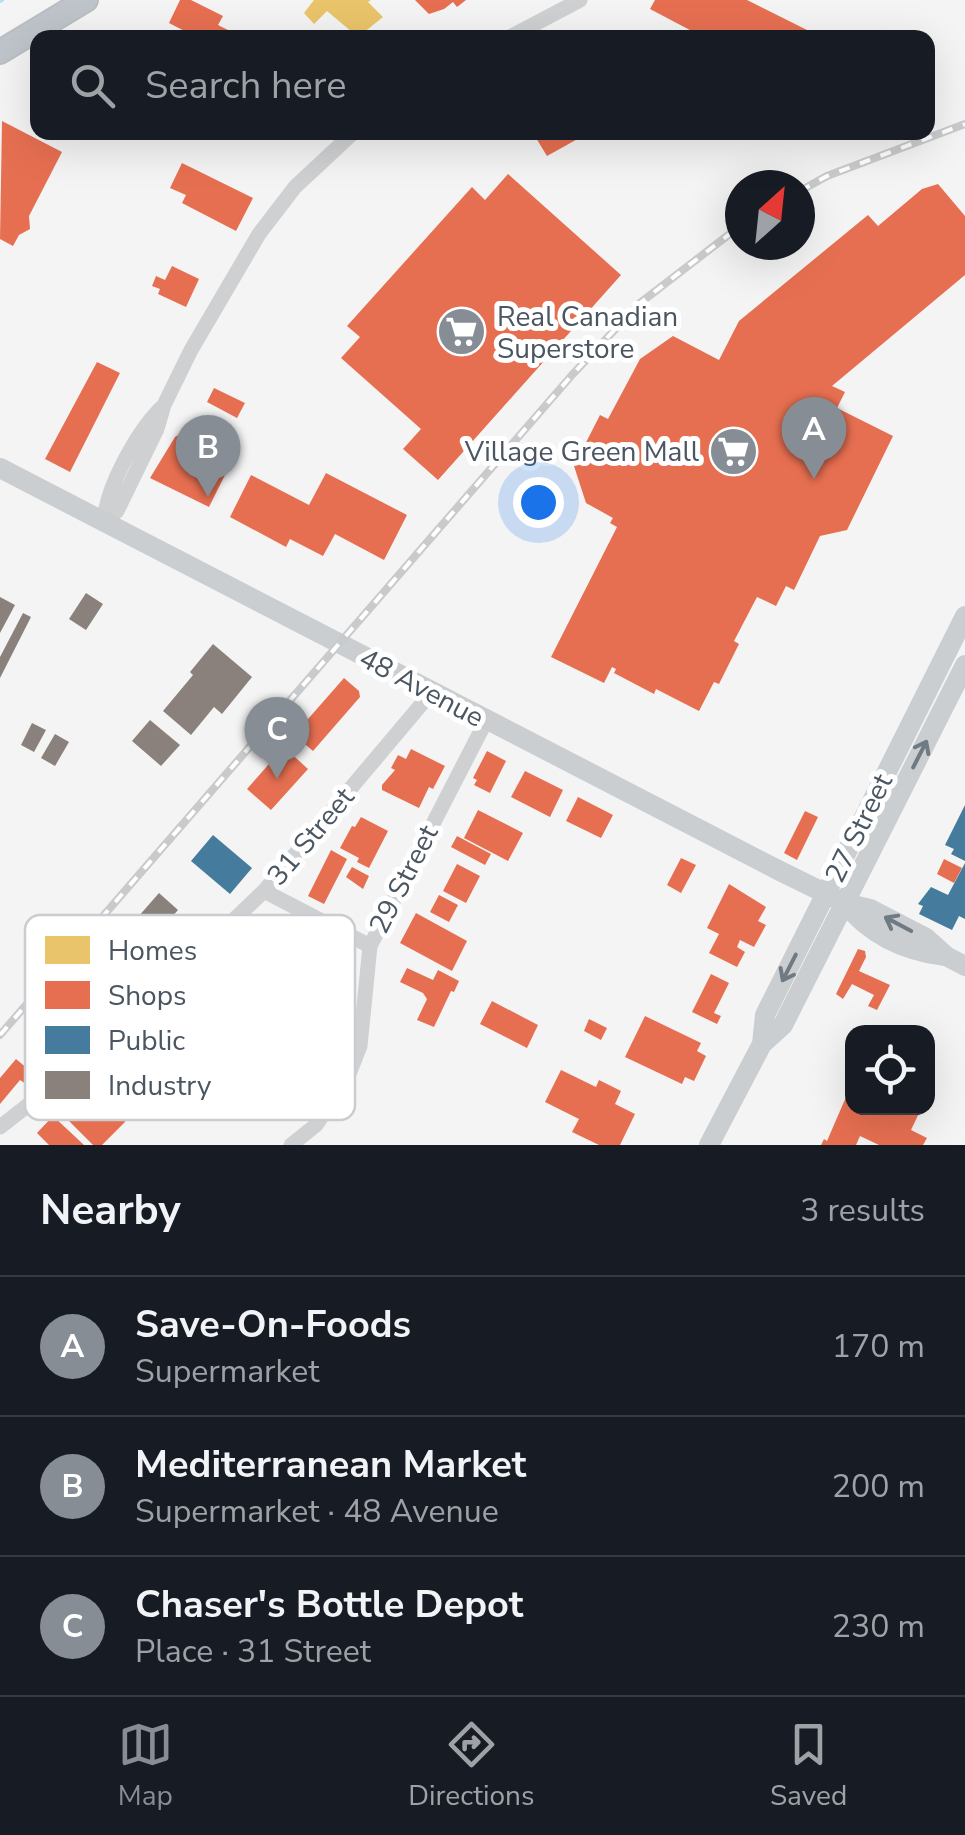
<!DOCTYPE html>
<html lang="en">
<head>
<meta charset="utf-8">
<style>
	body { margin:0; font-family:"Nunito Sans",sans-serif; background:#20242c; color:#f1f3f6 }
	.controls { position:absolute; right:30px; bottom:30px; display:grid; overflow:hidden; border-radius:20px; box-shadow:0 10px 40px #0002 }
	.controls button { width:90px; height:90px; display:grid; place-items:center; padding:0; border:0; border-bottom:2px solid #363941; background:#171b24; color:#f1f3f6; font:50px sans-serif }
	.compass { position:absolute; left:725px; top:170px; width:90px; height:90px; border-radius:50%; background:#171b24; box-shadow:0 10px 40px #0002; rotate:27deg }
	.you { position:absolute; left:538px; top:502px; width:35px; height:35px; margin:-25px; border:8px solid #fff; border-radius:50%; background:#1a73e8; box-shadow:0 0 0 15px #1a73e833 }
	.badge { display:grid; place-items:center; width:65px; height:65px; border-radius:50%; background:#868d94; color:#fff; font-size:32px; font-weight:700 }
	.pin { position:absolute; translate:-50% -82px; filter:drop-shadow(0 2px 5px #0008) }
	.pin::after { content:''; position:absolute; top:52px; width:35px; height:30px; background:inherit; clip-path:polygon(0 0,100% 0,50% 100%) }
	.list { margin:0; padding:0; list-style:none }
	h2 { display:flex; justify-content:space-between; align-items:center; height:130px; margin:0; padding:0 40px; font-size:42px }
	h2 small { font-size:32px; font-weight:400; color:#9ea1a6 }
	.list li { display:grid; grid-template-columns:65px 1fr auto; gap:30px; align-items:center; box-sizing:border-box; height:140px; padding:0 40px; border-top:2px solid #363941 }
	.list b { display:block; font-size:38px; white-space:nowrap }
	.list p { margin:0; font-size:32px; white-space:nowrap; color:#9ea1a6 }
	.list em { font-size:32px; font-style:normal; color:#9ea1a6 }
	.icon { flex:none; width:55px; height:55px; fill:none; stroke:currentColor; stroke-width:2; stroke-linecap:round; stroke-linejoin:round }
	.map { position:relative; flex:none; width:965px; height:1145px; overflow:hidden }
	.search { position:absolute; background:#171b24; box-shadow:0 10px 40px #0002; left:30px; right:30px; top:30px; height:110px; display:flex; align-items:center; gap:25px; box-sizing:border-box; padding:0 35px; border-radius:20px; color:#9ea1a6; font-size:38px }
	.sheet { height:550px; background:#171b24 }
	nav { display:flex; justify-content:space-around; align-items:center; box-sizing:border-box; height:140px; border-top:2px solid #363941; background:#171b24; font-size:28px; color:#9ea1a6 }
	nav a { display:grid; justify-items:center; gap:5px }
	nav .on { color:#868d94 }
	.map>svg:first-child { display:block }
</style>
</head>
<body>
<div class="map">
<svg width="965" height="1145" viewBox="0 0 965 1145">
	<rect width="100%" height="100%" fill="#f4f4f4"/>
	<!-- homes -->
	<path fill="#e9c46a" d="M314 0H371L368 2 383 17 358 37 327 11 314 24 304 13Z"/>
	<!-- shops -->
	<path fill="#e76f51" d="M180 0H191L223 16 218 25 228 30 225 38H198L169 23Z
		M415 0H466L457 7 453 2 444 9 429 14Z
		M655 0H747L807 30 803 38H705L650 9Z
		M2 121 62 152 29 216 30 229 19 235 13 246 0 239Z
		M542 132H581L583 136 547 156 536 138Z
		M182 163 253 198 236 231 182 203 186 195 170 188Z
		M508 174 621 275 438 480 403 449 421 429 341 358 360 337 347 326 472 187 485 200Z
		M938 184 965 216V275L832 386 845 392 837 408 893 436 847 530 820 536 794 590 786 586 776 606 757 597 734 641 739 644 719 684 714 682 699 711 656 689 654 694 614 673 616 669 612 667 604 683 551 657 617 527 610 523 613 518 586 503 574 466 600 415 608 419 640 359 673 336 719 360 739 321 868 215 878 226 922 189Z
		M172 266 199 279 186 307 158 294 160 289 152 286 156 276 165 280Z
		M97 362 120 373 70 472 45 459Z
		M214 388 245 403 237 418 207 402Z
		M191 427 203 433 197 445 231 463 209 507 150 478 175 437Z
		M326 473 407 515 384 560 335 534 323 556 290 539 286 547 230 517 251 475 309 505Z
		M344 678 359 691 360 697 313 751 294 735Z
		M284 747 308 769 271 810 247 789Z
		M411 749 445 766 433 789 429 787 419 808 382 790V785L395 770 391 768 398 755 406 759Z
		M487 751 506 761 490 793 474 785 477 780 473 778Z
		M525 771 563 790 550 817 511 797Z
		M578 797 613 815 601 838 566 821Z
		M478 810 523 833 508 861 464 838Z
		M805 811 818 817 797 860 784 853Z
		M361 817 388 831 369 868 357 862 359 858 340 848 352 826 355 827Z
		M457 836 491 854 485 865 451 847Z
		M331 850 347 859 324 904 308 896Z
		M681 858 696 865 681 893 667 885Z
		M944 859 962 868 954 883 937 874Z
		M457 864 480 876 466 903 443 891Z
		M352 867 369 876 363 889 346 877Z
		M729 884 766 907 758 921 766 925 754 947 740 940 737 947 745 952 737 967 709 953 719 934 707 928Z
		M439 895 458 905 449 922 430 912Z
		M416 913 467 941 452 971 400 943Z
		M858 949 865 951 866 957 859 971 890 985 877 1010 868 1006 874 995 852 984 843 999 836 994Z
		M407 968 433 980 438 970 459 981 454 992 451 991 434 1027 417 1020 427 999 423 993 400 982Z
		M711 974 729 983 714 1013 721 1016 717 1024 692 1012Z
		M492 1001 538 1025 527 1048 480 1024Z
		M645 1016 701 1043 697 1051 706 1056 694 1081 685 1077 682 1084 625 1057Z
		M589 1019 607 1028 601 1040 584 1031Z
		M16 1059 34 1074 26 1084 20 1080 0 1104V1078Z
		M561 1070 596 1087 599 1080 621 1091 615 1104 635 1114 620 1145H599L572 1132 579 1119 545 1102Z
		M111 1073 119 1079 124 1074 132 1082 124 1091 130 1098 125 1122 102 1145H93L60 1112 71 1103 80 1111 106 1084 103 1081Z
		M846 1097 852 1100V1108L921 1109 911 1130 927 1138 923 1145H879L860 1136 856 1145H821L824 1139 827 1141Z
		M53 1116 84 1145H49L37 1133Z"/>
	<!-- public -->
	<path fill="#457b9d" d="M965 805V861L951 854 954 849 945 845Z
		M213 835 252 868 230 894 191 861Z
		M965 863V919L959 916 952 930 919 914 923 906 918 904 931 887 948 895Z"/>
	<!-- industry -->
	<path fill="#8a817c" d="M86 593 103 604 86 630 69 619Z
		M0 597 15 605 0 633Z
		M23 613 31 617 0 678V657Z
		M213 644 252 677 222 714 214 707 191 735 163 711 193 675 190 672Z
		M150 720 180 745 161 766 132 741Z
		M32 723 46 730 34 752 21 745Z
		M55 734 69 742 55 766 41 758Z
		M159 893 178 910 129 965 110 949Z"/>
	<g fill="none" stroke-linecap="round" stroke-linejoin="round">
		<!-- stream -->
		<path stroke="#aee2f0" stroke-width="4" d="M0 1 2 0"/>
		<defs>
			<path id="highway" d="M0 52 86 0"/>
		</defs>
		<!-- highway casing -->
		<use href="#highway" stroke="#b9bec3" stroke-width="26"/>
		<!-- minor -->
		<path stroke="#ced0d2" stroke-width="15" d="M508 38 580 0
			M104 523 117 511 157 429 164 405 191 350 259 234 295 187 354 132
			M104 523C105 489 137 432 161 408
			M264 891 370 946
			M0 1127 41 1095 148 980 218 935 264 891 431 693
			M291 1145 316 1125 347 1079 360 1046 370 946 486 721"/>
		<!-- major -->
		<path stroke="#caced1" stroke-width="20" d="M0 468 780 871 845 903 870 909 926 938 946 956 965 966
			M845 903C870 935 905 951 945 956
			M762 1044 783 1025 965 665
			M709 1145 762 1044 765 1015 965 616"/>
		<!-- highway -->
		<use href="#highway" stroke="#bec4c9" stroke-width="22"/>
		<defs>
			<path id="rail" d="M800 191 827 176 965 124
				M0 1035 572 375 640 303 740 226"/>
		</defs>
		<!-- rail casing -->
		<use href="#rail" stroke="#c9cacc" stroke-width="8"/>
		<!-- rail -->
		<use href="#rail" stroke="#fff" stroke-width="4" stroke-dasharray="11" stroke-linecap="butt"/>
	</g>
	<!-- one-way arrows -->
	<defs><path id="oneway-shaft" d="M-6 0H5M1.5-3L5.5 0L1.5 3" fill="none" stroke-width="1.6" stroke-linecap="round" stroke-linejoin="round" transform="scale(2.5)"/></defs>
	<g stroke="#707a83">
		<use href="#oneway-shaft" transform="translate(920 754) rotate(-63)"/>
		<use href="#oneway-shaft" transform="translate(898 924) rotate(-152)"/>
		<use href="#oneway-shaft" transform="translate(789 968) rotate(117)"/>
	</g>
	<!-- icons -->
	<defs>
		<symbol id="supermarket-disc" viewBox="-11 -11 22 22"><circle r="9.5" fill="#868d94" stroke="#fff"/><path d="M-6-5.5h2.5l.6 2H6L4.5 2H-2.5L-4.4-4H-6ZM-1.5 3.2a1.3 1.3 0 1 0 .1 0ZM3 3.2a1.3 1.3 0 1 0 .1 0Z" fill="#fff"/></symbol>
	</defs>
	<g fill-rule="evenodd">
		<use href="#supermarket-disc" x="434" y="304" width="55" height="55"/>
		<use href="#supermarket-disc" x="706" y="424" width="55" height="55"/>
	</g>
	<g text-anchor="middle" stroke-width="10" stroke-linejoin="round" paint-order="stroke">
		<!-- poi labels -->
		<g font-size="28" fill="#4a5661" stroke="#fff" text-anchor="start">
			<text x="497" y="326">Real Canadian<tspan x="497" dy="32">Superstore</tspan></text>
			<text x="699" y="461" text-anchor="end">Village Green Mall</text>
		</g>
		<!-- street labels -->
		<g font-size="28" fill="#4a5661" stroke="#fff">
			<text transform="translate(422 687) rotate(28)" y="10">48 Avenue</text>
			<text transform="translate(858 828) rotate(-64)" y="10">27 Street</text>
			<text transform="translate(310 836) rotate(-50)" y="10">31 Street</text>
			<text transform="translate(403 879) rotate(-63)" y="10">29 Street</text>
		</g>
	</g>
	<!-- legend -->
	<rect x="25" y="915" width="330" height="205" rx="15" fill="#fff" stroke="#c9ccd0" stroke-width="2.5"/>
	<rect x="45" y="936" width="45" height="28" fill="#e9c46a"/>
	<rect x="45" y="981" width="45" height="28" fill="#e76f51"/>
	<rect x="45" y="1026" width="45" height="28" fill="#457b9d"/>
	<rect x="45" y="1071" width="45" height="28" fill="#8a817c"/>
	<g font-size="28" fill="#4a5661">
		<text x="108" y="960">Homes</text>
		<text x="108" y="1005">Shops</text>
		<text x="108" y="1050">Public</text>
		<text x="108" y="1095">Industry</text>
	</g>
</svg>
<div class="controls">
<button><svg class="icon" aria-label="locate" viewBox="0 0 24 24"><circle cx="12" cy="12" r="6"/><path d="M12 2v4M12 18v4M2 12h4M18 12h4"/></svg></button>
</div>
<svg class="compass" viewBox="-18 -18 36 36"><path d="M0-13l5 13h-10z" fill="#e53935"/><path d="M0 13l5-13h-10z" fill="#9ea1a6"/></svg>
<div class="you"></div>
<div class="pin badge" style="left:814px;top:479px">A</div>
<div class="pin badge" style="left:208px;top:497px">B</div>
<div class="pin badge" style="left:277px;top:779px">C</div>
<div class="search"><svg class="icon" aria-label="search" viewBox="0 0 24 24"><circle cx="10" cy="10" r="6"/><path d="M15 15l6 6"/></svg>Search here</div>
</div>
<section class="sheet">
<h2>Nearby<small>3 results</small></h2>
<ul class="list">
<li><span class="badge">A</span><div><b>Save-On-Foods</b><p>Supermarket</p></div><em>170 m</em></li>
<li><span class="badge">B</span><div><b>Mediterranean Market</b><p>Supermarket · 48 Avenue</p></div><em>200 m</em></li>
<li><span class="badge">C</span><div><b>Chaser's Bottle Depot</b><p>Place · 31 Street</p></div><em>230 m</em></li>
</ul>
</section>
<nav>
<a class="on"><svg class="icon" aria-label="map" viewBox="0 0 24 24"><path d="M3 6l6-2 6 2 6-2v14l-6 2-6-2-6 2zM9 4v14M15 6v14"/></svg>Map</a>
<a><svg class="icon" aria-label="directions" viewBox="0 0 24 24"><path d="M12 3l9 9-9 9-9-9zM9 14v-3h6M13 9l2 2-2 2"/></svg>Directions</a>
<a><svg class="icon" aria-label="saved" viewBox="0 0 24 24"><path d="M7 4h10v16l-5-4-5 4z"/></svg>Saved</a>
</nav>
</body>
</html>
